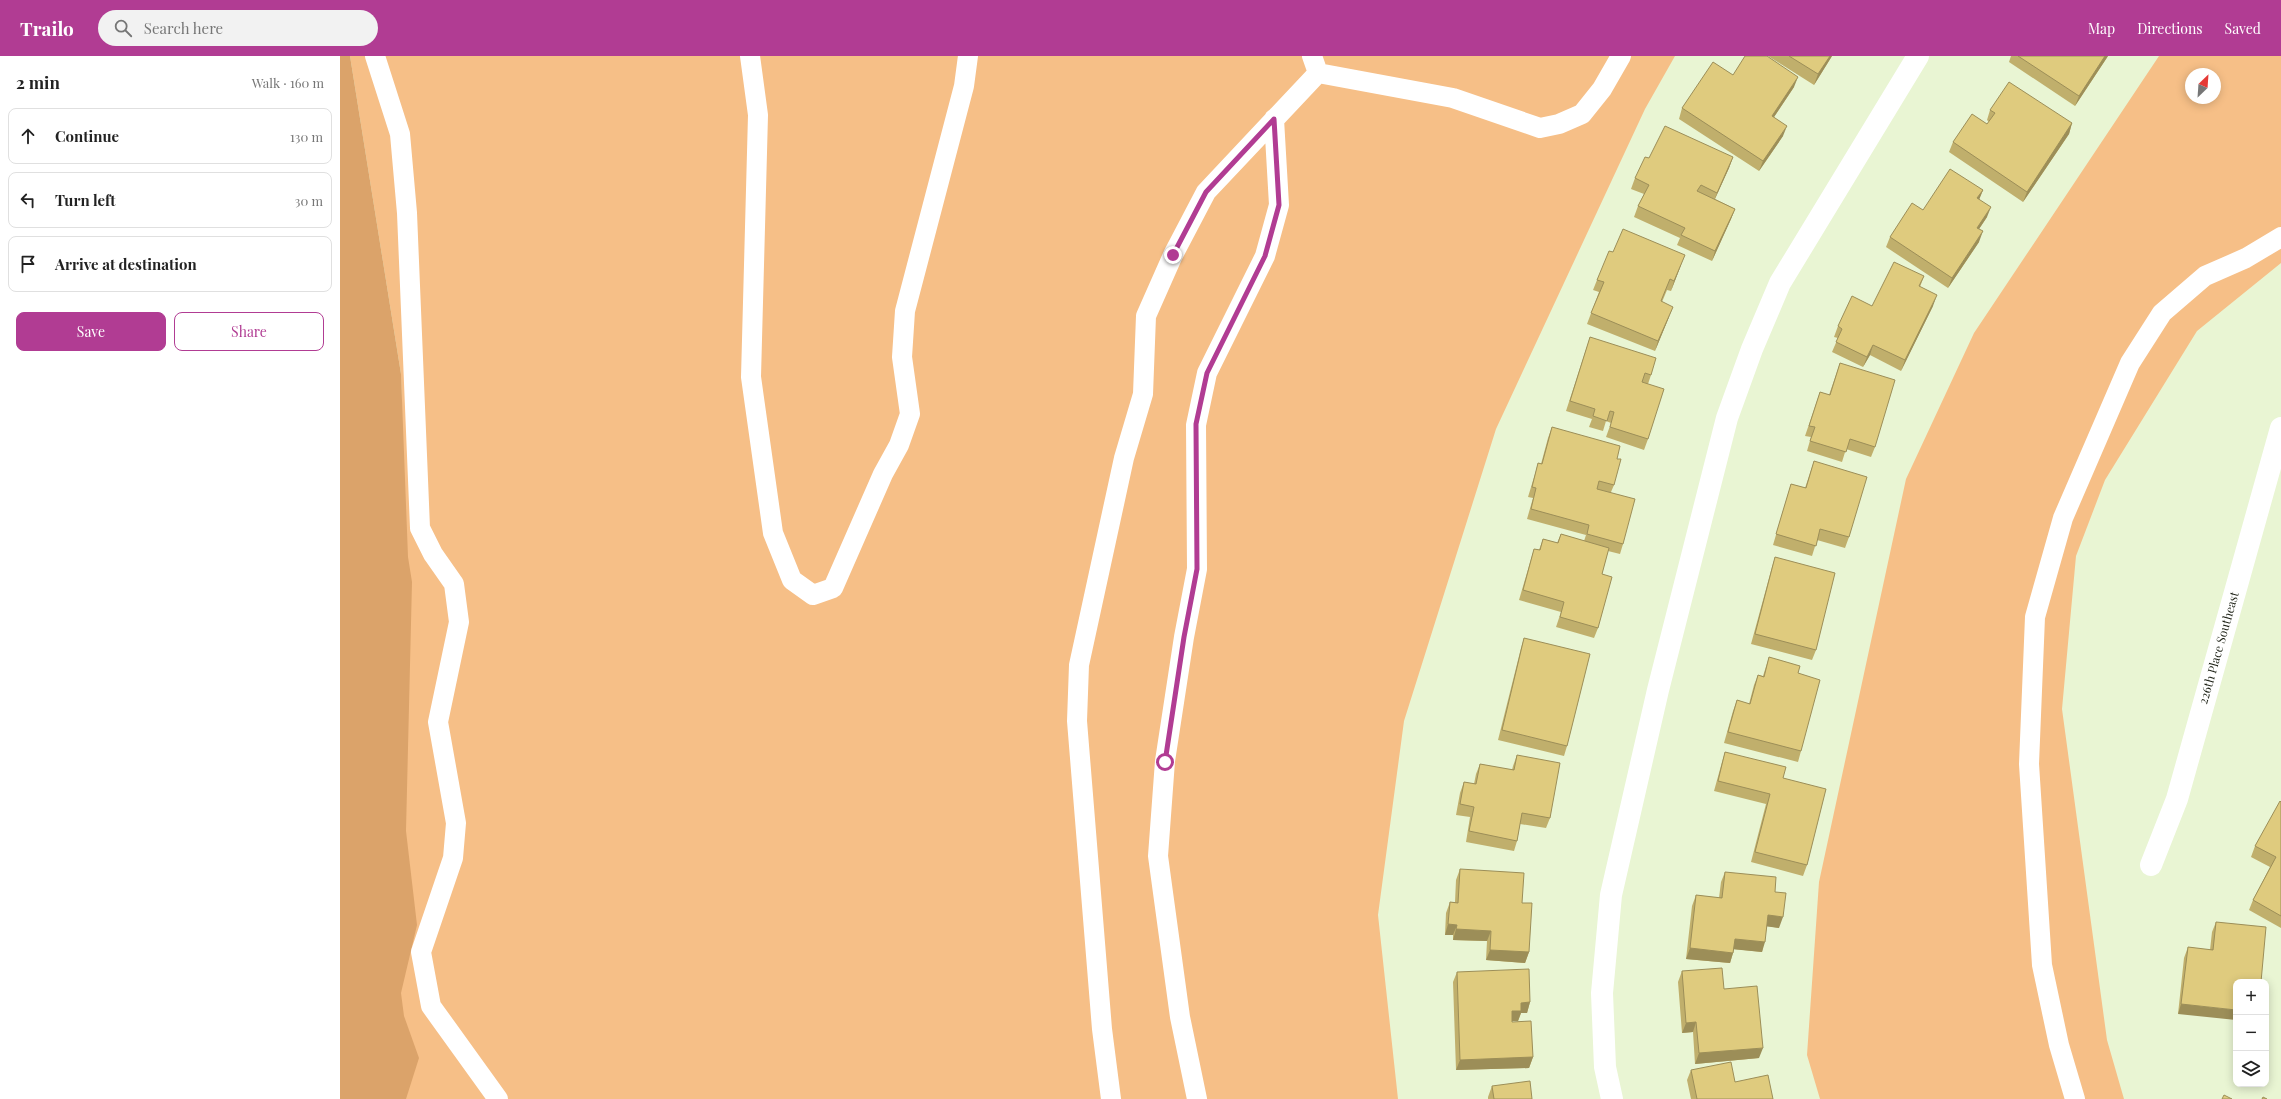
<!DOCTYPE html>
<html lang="en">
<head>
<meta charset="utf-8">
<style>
	body { margin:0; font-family:"Playfair Display",serif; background:#f2f2f2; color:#222 }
	.controls { position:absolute; right:12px; bottom:12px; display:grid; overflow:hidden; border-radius:8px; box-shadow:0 2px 10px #0003 }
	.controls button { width:36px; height:36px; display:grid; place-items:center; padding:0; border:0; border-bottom:1px solid #e0e0e0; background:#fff; color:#222; font:20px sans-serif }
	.compass { position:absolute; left:1845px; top:12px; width:36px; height:36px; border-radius:50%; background:#fff; box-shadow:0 2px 10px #0003; rotate:25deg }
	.stop { position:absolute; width:12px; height:12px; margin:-9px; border:3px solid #b13c93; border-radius:50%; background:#fff }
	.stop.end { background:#b13c93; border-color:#fff; box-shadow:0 1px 4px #0008 }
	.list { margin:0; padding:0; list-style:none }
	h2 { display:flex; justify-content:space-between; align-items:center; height:52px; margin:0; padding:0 16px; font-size:17px }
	h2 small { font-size:13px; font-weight:400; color:#767676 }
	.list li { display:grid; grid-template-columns:26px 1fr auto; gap:12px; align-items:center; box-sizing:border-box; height:56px; margin:0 8px 8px; padding:0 8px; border:1px solid #e0e0e0; border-radius:8px }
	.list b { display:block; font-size:15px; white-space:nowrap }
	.list em { font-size:13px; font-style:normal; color:#767676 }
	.actions { display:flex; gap:8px; padding:12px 16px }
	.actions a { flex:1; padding:9px 0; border:1px solid #b13c93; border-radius:8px; text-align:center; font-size:14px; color:#b13c93 }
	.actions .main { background:#b13c93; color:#fff }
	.icon { flex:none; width:22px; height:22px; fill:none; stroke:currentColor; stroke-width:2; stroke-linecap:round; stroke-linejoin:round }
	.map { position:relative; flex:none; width:1941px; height:1043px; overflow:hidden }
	header { display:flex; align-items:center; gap:24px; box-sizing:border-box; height:56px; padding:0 20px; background:#b13c93; color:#fff }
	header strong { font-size:19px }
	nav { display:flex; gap:22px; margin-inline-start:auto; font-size:14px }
	.search { width:280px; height:36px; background:#f2f2f2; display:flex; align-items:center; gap:10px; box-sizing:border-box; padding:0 14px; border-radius:22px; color:#767676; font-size:15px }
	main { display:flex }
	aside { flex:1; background:#fff }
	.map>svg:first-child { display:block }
</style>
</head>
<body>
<header>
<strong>Trailo</strong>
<div class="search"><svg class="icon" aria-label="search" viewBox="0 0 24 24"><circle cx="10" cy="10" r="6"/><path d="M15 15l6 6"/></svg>Search here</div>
<nav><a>Map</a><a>Directions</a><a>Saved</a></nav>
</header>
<main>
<aside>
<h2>2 min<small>Walk · 160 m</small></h2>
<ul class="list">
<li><svg class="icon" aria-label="ahead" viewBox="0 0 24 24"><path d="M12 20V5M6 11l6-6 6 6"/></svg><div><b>Continue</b></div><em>130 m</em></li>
<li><svg class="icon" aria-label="left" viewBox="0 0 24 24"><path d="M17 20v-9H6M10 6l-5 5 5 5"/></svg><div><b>Turn left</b></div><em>30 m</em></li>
<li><svg class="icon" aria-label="arrive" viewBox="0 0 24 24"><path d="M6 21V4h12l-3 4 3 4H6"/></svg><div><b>Arrive at destination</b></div></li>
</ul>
<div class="actions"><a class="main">Save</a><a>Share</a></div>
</aside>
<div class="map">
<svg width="1941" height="1043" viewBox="0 0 1941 1043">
	<rect width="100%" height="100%" fill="#e9f5d3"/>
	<!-- green -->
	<path fill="#f6bf87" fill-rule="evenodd" d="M10 0H1335L1305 53 1156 373 1064 665 1038 859 1058 1043H9L66 602 61 318Z
		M1819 0H1941V207L1857 275 1765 424 1736 500 1722 653 1767 984 1784 1043H1480L1467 999 1479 826 1566 423 1634 277ZM1851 18H1875V42H1851Z"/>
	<!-- forest -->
	<path fill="#dba36a" d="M0 0H10L61 318 68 501 72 526 66 775 77 869 61 937 64 960 79 1002 66 1043H0Z"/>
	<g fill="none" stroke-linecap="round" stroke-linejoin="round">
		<!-- lane -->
		<path stroke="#fff" stroke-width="20" d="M35 0 60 78 67 157 80 472 93 498 114 528 119 566 98 666 116 767 113 802 81 896 91 950 158 1043
			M410 0 418 59 411 321 433 477 452 524 473 539 493 532 543 418 559 389 570 358 562 301 565 255 624 30 628 0
			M972 0 978 17
			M771 1043 762 973 737 665 739 609 784 402 803 338 806 260 833 199 866 136 978 17 1113 42 1200 72 1219 68 1242 58 1262 33 1281 0
			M857 1043 840 961 818 800 825 705 844 581 857 513 856 369 867 317 925 200 939 149 934 63
			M1735 1043 1719 989 1702 909 1689 708 1695 561 1723 462 1790 307 1822 257 1865 220 1906 202 1941 181"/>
		<!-- street -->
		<path stroke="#fff" stroke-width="22" d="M1811 809 1837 743 1941 372
			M1272 1043 1265 1011 1262 937 1271 839 1318 634 1387 362 1412 293 1440 227 1578 0"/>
	</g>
	<!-- wall -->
	<path fill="#c0af6c" d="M1428 0H1492L1474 29Z
		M1671 0H1768L1735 50 1669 6Z
		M1393 19 1454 31 1434 61 1443 80 1419 115 1339 63 1342 52Z
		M1650 54 1732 67 1729 78 1683 146 1609 96 1613 86 1647 68 1649 66 1647 64Z
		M1393 101 1389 112 1375 143 1395 153 1391 163 1372 205 1337 189 1340 182 1294 161 1298 150 1304 138 1291 133 1295 122Z
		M1643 134 1639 143 1647 161 1639 173V186L1608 232 1546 191 1550 181 1583 154Z
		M1273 196 1341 209 1331 235 1327 234 1322 246 1329 261 1315 295 1247 268 1259 236 1253 234 1257 224Z
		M1584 220 1580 231 1593 250 1561 315 1530 299 1523 311 1492 296 1498 282 1494 281 1498 270Z
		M1250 281 1311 319 1308 328V383L1304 394 1266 381 1271 367 1266 365 1263 375 1249 371 1252 363 1226 355Z
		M1500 307 1535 391 1531 401 1506 393 1502 406 1467 395 1471 381 1465 380 1480 336 1489 339Z
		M1212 371 1277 403 1274 429 1271 436 1283 488 1280 498 1268 495 1262 518 1258 572 1254 582 1216 571 1221 556 1179 544 1191 503 1194 493 1199 494 1203 483 1217 487 1221 478 1244 485 1246 479 1187 463 1193 442 1188 441 1195 418 1198 407 1201 408 1208 382Z
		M1474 405 1509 481 1505 492 1477 484 1472 500 1433 489 1448 438 1451 428 1465 432Z
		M1435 501 1476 594 1472 604 1411 588 1432 511Z
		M1184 582 1227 690 1224 700 1158 684 1181 592Z
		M1429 601 1458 617 1461 695 1458 706 1384 687 1393 655 1397 644 1409 648 1414 629 1418 619 1423 620Z
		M1385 696 1443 722 1467 809 1463 820 1411 806 1426 748 1374 735 1382 706Z
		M1177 699 1210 762 1206 772 1180 768 1177 785 1174 795 1126 786 1130 761 1116 759 1120 737 1124 726 1134 728 1136 718 1140 708 1172 714 1173 710Z
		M1941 746V872L1909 854 1913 844 1930 811 1911 801 1915 790Z
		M1120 813 1182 847 1189 896 1185 907 1146 904 1147 885 1113 884V879H1105L1106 857 1110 846H1115L1116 824Z
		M1385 816 1435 836 1439 872 1427 870 1422 896 1394 893 1393 897 1390 907 1346 903 1352 850 1356 839 1379 842 1381 826Z
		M1876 866 1921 926 1838 958 1844 902 1848 891 1870 894 1872 876Z
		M1342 915 1384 933 1419 1002 1355 1008 1353 976 1342 977 1338 926Z
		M1117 916 1190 946 1187 957H1181L1178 965H1172L1193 1001 1189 1012 1116 1014 1113 926Z
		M1351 1014 1395 1026 1433 1043H1351L1347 1024Z
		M1152 1030 1192 1043H1148V1041Z"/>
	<!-- shaded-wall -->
	<path fill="#9c8e58" d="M1490 0H1492L1474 29 1478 18Z
		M1765 0H1768L1735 50 1739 40Z
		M1458 21 1454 31 1428 70 1432 60Z
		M1732 67 1729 78 1683 146 1687 136Z
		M1447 70 1443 80 1419 115 1423 105Z
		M1393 101 1389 112 1373 147 1377 137Z
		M1643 134 1639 144 1637 142Z
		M1651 151 1647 161 1633 182 1637 172Z
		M1395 153 1391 163 1372 205 1375 195Z
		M1643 175 1639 186 1608 232 1612 222Z
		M1345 199 1341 209 1331 235 1334 225Z
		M1597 239 1593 250 1561 315 1565 304Z
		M1333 251 1329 261 1315 295 1318 285Z
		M1533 289 1530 299 1523 311 1527 301Z
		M1428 859 1443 861 1439 872 1424 870Z
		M1108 868 1117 869 1113 879H1105Z
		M1116 873 1151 875 1147 885 1113 884Z
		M1395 883 1425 886 1422 896 1391 893Z
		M1350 892 1393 897 1390 907 1346 903Z
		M1150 894 1189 896 1185 907 1146 904Z
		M1190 946 1187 957H1181L1178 965H1169L1172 955 1181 947Z
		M1841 948 1896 954V964L1838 958Z
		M1356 966 1353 976 1342 977 1346 967Z
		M1423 992 1419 1002 1355 1008 1359 997Z
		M1193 1001 1189 1012 1116 1014 1120 1004Z"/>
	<!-- building -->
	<path fill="#dfcb7e" stroke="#9c8e58" d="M1405 0H1427L1458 21 1432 60 1447 70 1423 105 1342 52 1373 6 1393 19Z
		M1449 0H1490L1478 18Z
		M1678 0H1765L1739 40Z
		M1669 26 1732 67 1687 136 1613 86 1632 58 1647 68 1655 57 1650 54Z
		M1325 70 1393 101 1377 137 1361 129 1357 135 1395 153 1375 195 1341 179 1345 172 1298 150 1309 129 1295 122 1305 101 1309 102Z
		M1610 113 1643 134 1637 142 1651 151 1637 172 1643 175 1612 222 1550 181 1572 147 1583 154Z
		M1283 173 1345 199 1334 225 1330 223 1321 245 1333 251 1318 285 1251 257 1264 226 1257 224 1269 195 1273 196Z
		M1554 206 1584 220 1579 230 1597 239 1565 304 1533 289 1527 301 1496 286 1502 273 1498 270 1512 240 1532 250Z
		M1250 281 1316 302 1311 319 1305 317 1302 326 1324 333 1308 383 1270 371 1274 356 1270 355 1267 365 1253 360 1255 353 1230 345Z
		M1500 307 1555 324 1535 391 1510 383 1506 396 1470 385 1475 371 1469 370 1480 336 1490 339Z
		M1212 371 1280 390 1277 403H1281L1274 429 1259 425 1257 433 1295 443 1283 488 1247 478 1249 469 1191 453 1196 432 1192 431 1198 407 1202 408Z
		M1474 405 1527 421 1509 481 1480 473 1476 490 1436 478 1451 428 1466 432Z
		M1221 478 1269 492 1262 518 1272 521 1258 572 1220 561 1224 546 1183 534 1194 493 1200 494 1203 483 1218 487Z
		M1435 501 1495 517 1476 594 1415 578Z
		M1184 582 1250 598 1227 690 1162 674Z
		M1429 601 1460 610 1458 617 1480 624 1461 695 1388 676 1397 644 1410 648 1418 619 1424 621Z
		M1385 696 1446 711 1443 722 1486 733 1467 809 1415 796 1430 738 1378 725Z
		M1177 699 1220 707 1210 762 1182 757 1177 785 1129 775 1134 751 1120 748 1124 726 1136 728 1140 708 1174 714Z
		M1940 745 1941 746V860L1913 844 1936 801 1915 790Z
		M1120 813 1184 817 1182 847H1192L1189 896 1150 894 1151 875 1116 873 1117 869 1108 868 1110 846 1118 847Z
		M1385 816 1436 821 1435 836 1446 837 1443 861 1428 859 1425 886 1395 883 1393 897 1350 892 1356 839 1382 842Z
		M1876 866 1926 871 1921 926H1896V954L1841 948 1848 891 1873 894Z
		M1382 912 1384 933 1417 930 1423 992 1359 997 1356 966 1346 967 1342 915Z
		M1189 913 1190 946 1181 947V955H1172V966L1191 965 1193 1001 1120 1004 1117 916Z
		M1391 1006 1395 1026 1428 1019 1433 1043H1357L1351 1014Z
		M1190 1025 1192 1043H1154L1152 1030Z
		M1884 1039 1892 1043H1882Z
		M1923 1041 1927 1043H1922Z"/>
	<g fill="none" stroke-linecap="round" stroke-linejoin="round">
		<!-- route -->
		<path stroke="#b13c93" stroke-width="5" d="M825 706 844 581 857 513 856 368 867 317 925 200 939 149 934 63 866 136 833 199"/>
	</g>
	<g text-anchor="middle" stroke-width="3" stroke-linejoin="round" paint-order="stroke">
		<!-- street labels -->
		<g font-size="12" fill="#1b1f13" stroke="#fff">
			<text transform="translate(1879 592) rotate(-74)" y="4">226th Place Southeast</text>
		</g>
	</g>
</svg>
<div class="controls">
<button>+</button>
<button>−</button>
<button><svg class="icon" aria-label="layers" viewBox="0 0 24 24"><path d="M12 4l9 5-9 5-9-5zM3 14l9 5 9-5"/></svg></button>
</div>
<svg class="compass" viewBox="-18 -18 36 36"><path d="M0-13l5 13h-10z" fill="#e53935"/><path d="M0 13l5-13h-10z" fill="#767676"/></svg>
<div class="stop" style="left:825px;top:706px"></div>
<div class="stop end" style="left:833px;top:199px"></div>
</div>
</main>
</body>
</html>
